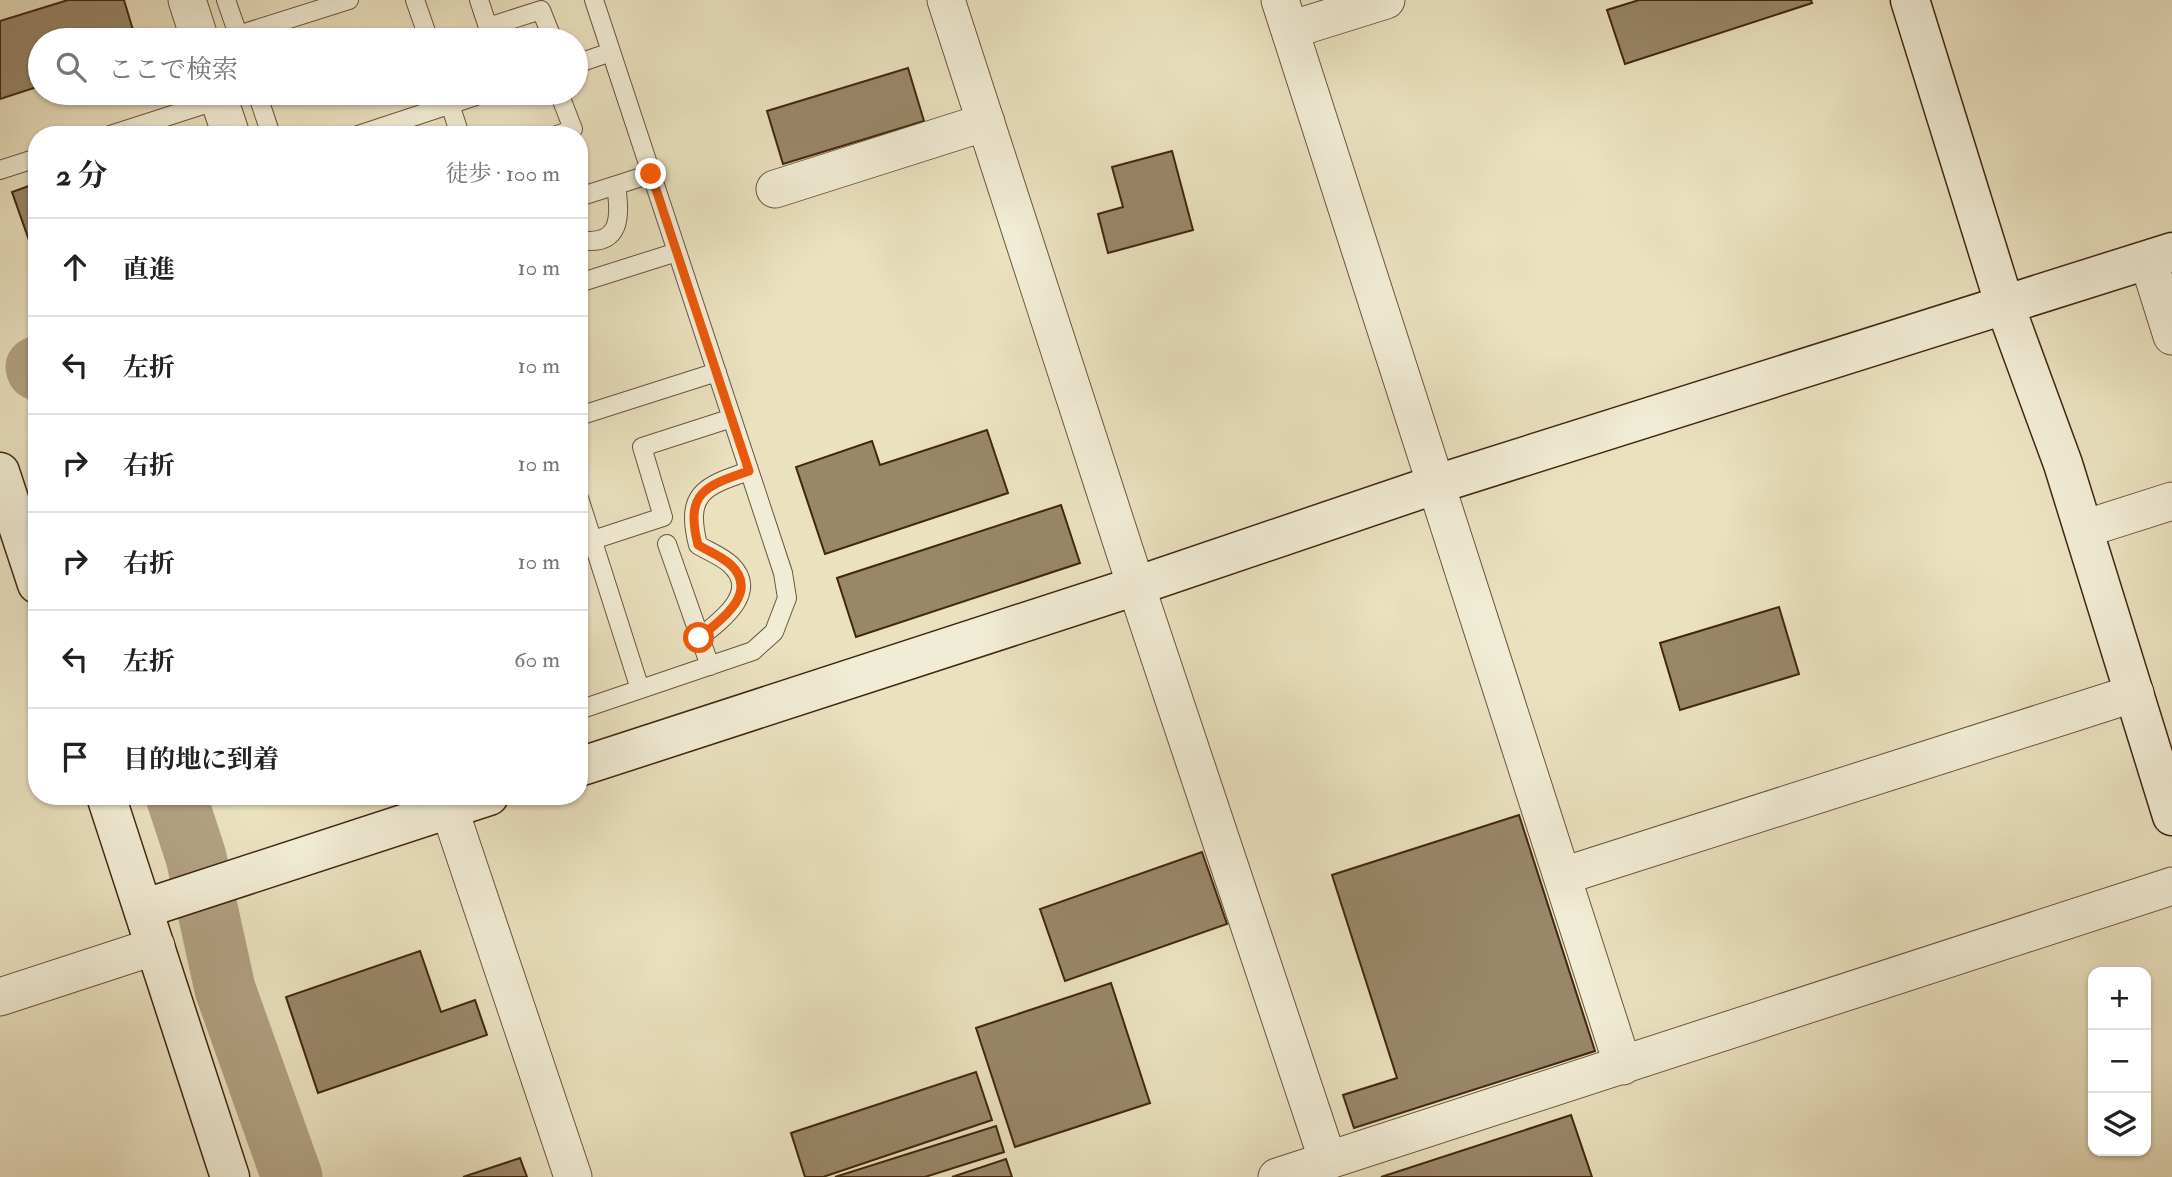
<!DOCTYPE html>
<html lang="ja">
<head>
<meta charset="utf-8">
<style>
	body { margin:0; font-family:"IM FELL Double Pica","Noto Serif JP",serif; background:#f2f2f2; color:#222 }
	.controls { position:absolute; right:21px; bottom:21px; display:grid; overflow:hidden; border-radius:14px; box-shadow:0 2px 5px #0004 }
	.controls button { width:63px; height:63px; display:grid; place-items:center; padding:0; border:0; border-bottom:2px solid #e0e0e0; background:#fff; color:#222; font:35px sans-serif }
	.stop { position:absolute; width:21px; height:21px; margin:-16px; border:5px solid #ea580c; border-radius:50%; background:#fff }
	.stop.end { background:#ea580c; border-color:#fff; box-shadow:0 2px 7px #0008 }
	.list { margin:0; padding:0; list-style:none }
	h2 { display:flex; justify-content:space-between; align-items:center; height:91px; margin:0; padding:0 28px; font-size:30px }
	h2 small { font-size:23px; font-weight:400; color:#767676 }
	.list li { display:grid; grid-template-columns:46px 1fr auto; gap:21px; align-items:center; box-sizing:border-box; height:98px; padding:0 28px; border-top:2px solid #e0e0e0 }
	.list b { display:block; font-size:26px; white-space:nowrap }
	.list em { font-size:23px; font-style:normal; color:#767676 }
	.icon { flex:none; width:38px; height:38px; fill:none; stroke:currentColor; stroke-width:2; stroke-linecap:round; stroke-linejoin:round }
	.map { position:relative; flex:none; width:2172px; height:1177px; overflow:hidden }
	.search { position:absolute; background:#fff; box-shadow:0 2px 5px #0004; left:28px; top:28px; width:560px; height:77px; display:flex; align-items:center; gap:18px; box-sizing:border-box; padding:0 24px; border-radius:38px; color:#767676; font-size:26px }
	.panel { position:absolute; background:#fff; box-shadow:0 2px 5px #0004; left:28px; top:126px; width:560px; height:679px; border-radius:28px }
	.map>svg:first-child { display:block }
</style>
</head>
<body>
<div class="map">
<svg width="2172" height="1177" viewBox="0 0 2172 1177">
	<rect width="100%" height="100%" fill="#eae1bf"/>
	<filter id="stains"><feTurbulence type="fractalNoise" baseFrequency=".00286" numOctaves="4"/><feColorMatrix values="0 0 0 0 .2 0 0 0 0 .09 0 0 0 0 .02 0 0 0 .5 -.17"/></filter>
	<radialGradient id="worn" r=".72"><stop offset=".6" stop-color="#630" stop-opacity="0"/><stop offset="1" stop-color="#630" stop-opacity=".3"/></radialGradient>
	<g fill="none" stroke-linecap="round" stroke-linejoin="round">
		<!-- river -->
		<path stroke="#b1a183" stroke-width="61" d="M36 367 37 370
			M176 796 196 857 225 989 292 1177"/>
	</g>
	<!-- building -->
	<path fill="#99876a" stroke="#42260e" stroke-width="2" d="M68 0H124L136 40H40V86L0 99V21Z
		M1639 0H1811L1812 3 1625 64 1607 10Z
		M908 68 924 121 783 164 767 111Z
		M1172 151 1193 230 1108 253 1098 214 1123 207 1112 167Z
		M37 183V263L12 192Z
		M987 430 1008 493 825 554 796 467 872 441 880 465Z
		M1061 505 1080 563 856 637 837 578Z
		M1779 607 1799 674 1680 710 1660 643Z
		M1519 815 1595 1051 1354 1128 1343 1095 1397 1078 1332 875Z
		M1202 852 1227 924 1065 981 1040 909Z
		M420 951 441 1012 475 1000 487 1035 318 1093 286 997Z
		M1111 983 1150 1103 1015 1147 976 1028Z
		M976 1072 992 1120 823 1177H805L791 1133Z
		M1571 1115 1592 1177H1381Z
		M996 1126 1004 1152 925 1177H835Z
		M520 1158 527 1177H463Z
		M1006 1159 1012 1177H952Z"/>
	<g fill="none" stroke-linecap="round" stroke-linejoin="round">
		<defs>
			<path id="lane" d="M226 0 240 40
				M415 0 429 40
				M479 0 488 27 541 10 553 40
				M238 35 349 0
				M576 64 611 52
				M257 93 271 135
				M447 95 460 135
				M110 135 240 93
				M358 135 485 93
				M557 135 573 129 559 93
				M0 170 37 158
				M579 197 651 174
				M579 240C621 247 621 217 616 186
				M579 283 677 252
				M579 416 717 372
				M579 498 640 689
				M593 540 663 517 642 447 732 418
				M667 544 710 666
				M699 638C720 621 760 593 731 565 723 557 708 551 698 545 685 493 704 486 749 471
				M579 710 753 651 774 632 787 598 783 573 594 0"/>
			<path id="street" d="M187 0 200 40
				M946 0 1136 586 1328 1161
				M1280 0 1623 1066
				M1290 30 1386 0
				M217 93 231 135
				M775 189 986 122
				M2148 260 2172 336
				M2084 529 2172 501
				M445 796 573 1177
				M1563 876 2135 693
				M0 997 156 946
				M1277 1177 2172 886"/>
			<path id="secondary" d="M1910 0 2005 306 2063 464 2172 816
				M0 472 37 584
				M579 767 1136 586 1437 484 2172 252
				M106 796 230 1177
				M143 909 489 796"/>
		</defs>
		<!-- lane casing -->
		<use href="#lane" stroke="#6c553a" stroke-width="20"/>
		<!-- street casing -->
		<use href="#street" stroke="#6c553a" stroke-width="39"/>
		<!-- secondary casing -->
		<use href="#secondary" stroke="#42260e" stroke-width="41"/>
		<!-- lane -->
		<use href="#lane" stroke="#f1ecd5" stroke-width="18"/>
		<!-- street -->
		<use href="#street" stroke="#f1ecd5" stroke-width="37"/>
		<!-- secondary -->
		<use href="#secondary" stroke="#f1ecd5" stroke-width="38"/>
	</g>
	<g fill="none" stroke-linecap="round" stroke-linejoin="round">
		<!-- route -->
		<path stroke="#ea580c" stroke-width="9" d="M651 174 749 471C704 486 685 493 698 545 708 551 723 557 731 565 760 593 720 621 699 638"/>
	</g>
	<rect width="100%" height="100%" filter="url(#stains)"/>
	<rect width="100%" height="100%" fill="url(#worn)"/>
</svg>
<div class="controls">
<button>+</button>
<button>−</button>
<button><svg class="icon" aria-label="layers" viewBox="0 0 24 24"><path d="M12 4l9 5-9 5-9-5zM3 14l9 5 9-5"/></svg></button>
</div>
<div class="stop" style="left:699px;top:638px"></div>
<div class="stop end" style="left:651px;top:174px"></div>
<div class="search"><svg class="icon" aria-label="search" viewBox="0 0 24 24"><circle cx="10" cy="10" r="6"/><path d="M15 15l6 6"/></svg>ここで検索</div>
<section class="panel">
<h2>2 分<small>徒歩 · 100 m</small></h2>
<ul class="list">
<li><svg class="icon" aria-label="ahead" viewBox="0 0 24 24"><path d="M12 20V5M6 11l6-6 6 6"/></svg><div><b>直進</b></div><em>10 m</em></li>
<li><svg class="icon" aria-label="left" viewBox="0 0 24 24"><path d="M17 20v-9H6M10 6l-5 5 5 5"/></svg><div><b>左折</b></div><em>10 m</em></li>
<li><svg class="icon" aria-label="right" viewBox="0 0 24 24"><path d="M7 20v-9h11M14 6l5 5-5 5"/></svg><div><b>右折</b></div><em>10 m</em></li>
<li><svg class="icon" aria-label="right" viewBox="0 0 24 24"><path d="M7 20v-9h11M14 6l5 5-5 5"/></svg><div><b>右折</b></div><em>10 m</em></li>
<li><svg class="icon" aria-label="left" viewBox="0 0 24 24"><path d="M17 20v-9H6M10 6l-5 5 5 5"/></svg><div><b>左折</b></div><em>60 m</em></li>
<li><svg class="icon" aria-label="arrive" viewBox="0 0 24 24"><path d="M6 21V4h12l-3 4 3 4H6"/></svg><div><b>目的地に到着</b></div></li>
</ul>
</section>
</div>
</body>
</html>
